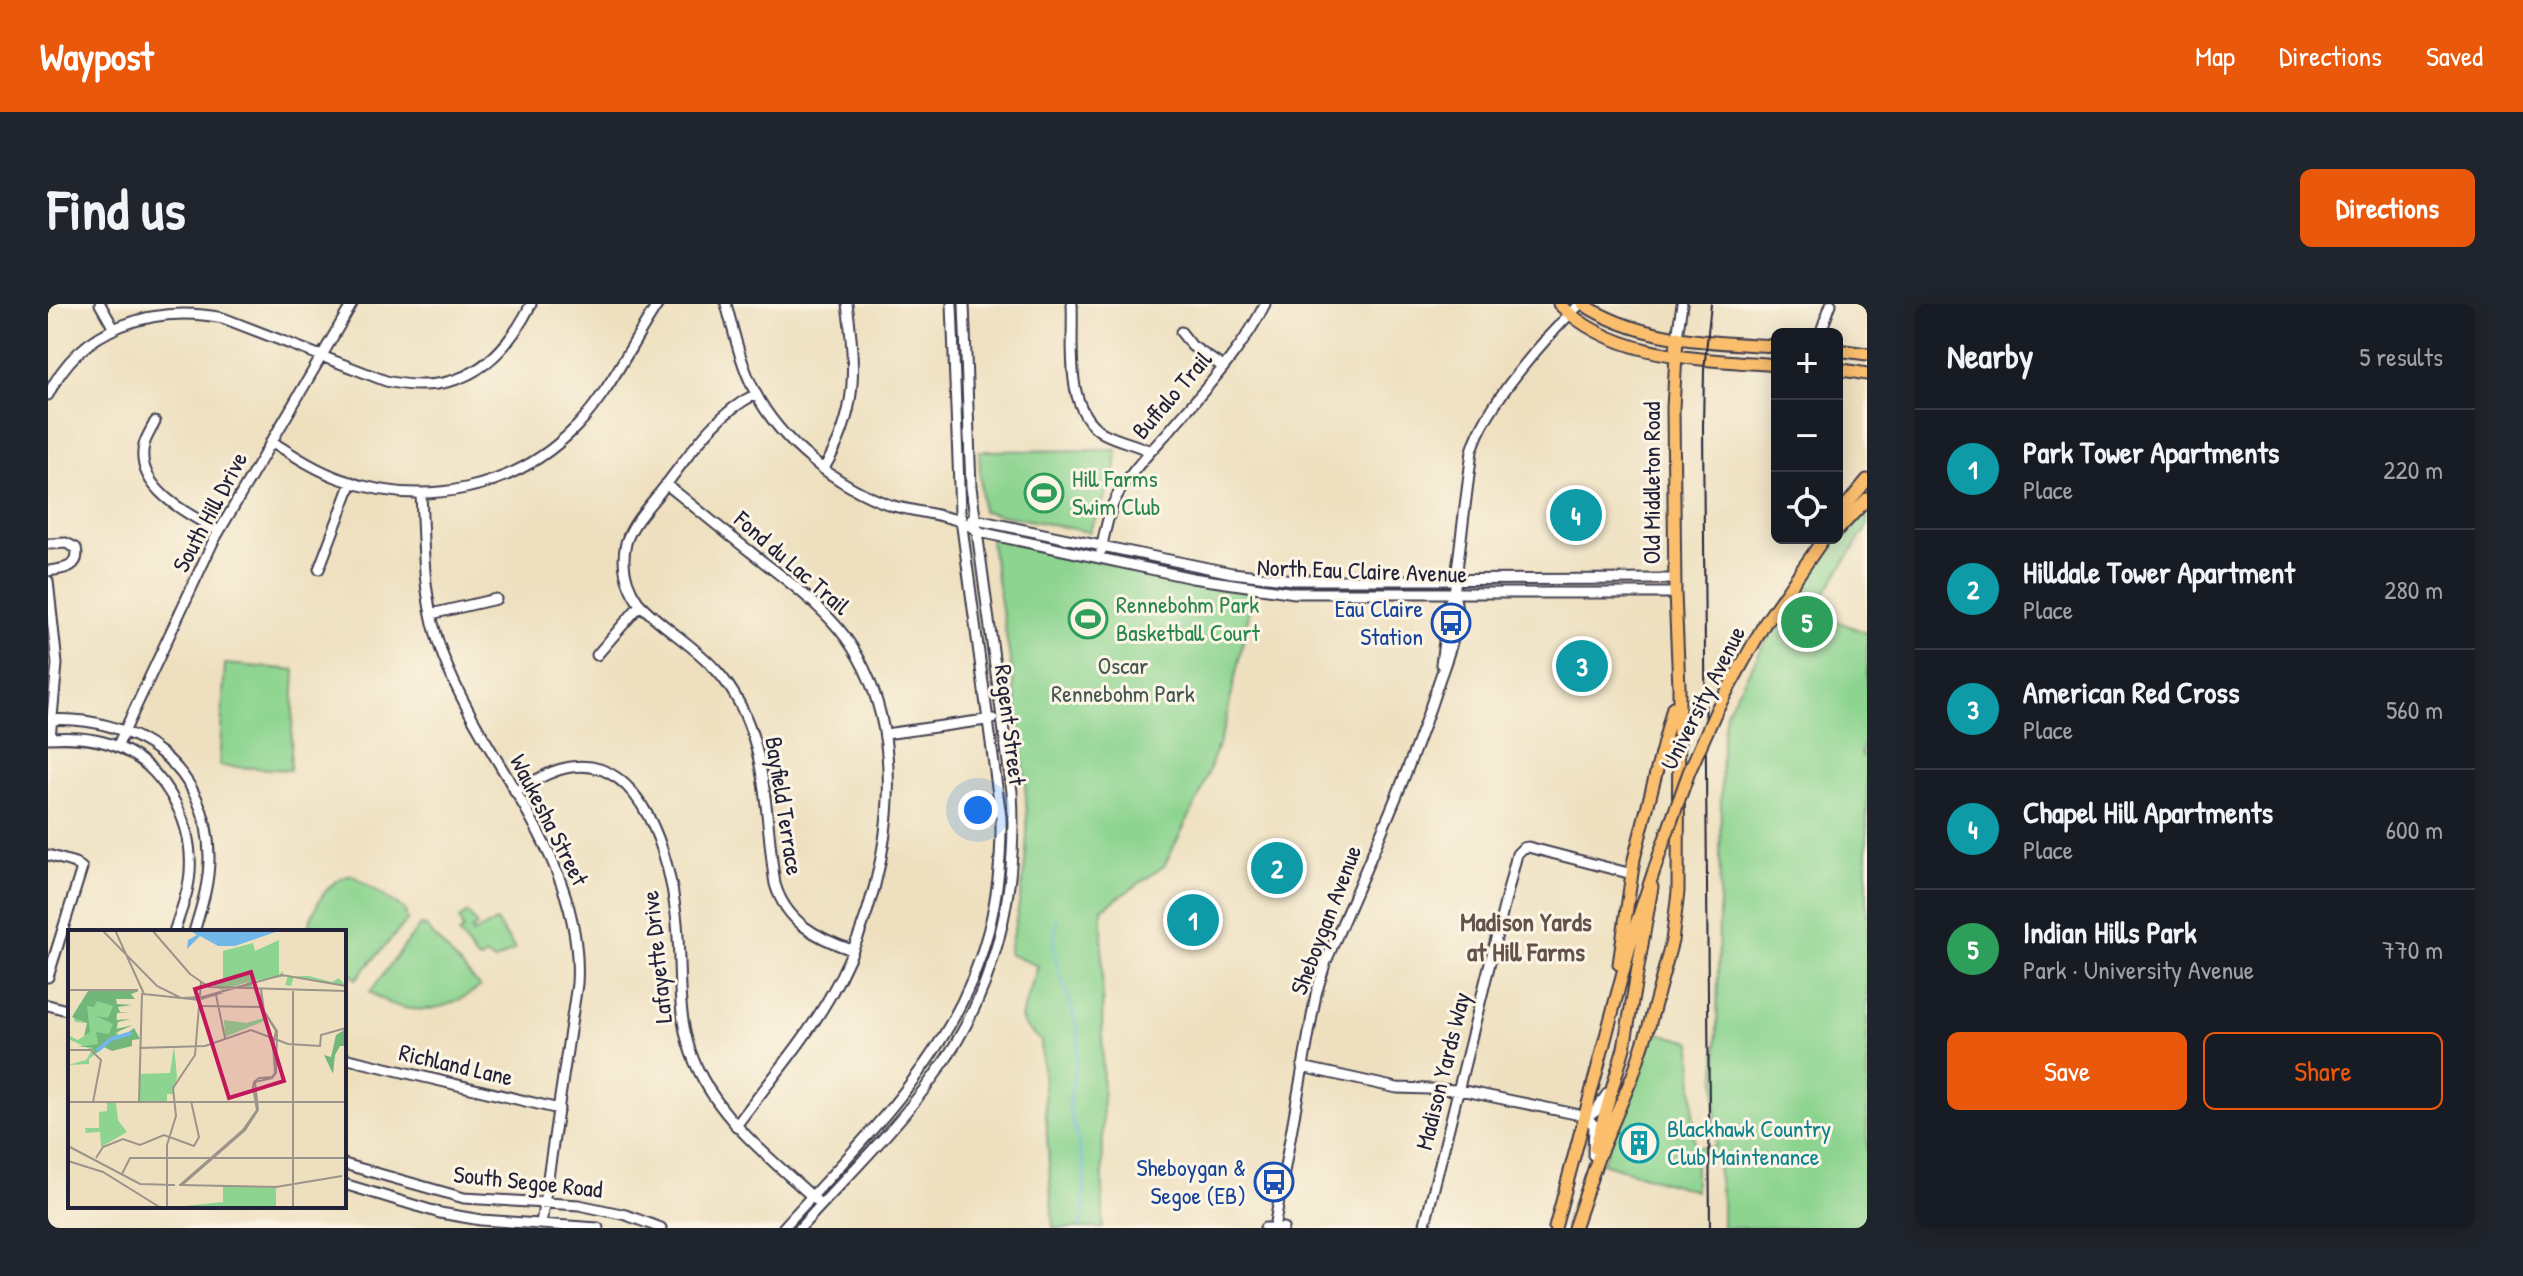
<!DOCTYPE html>
<html lang="en">
<head>
<meta charset="utf-8">
<style>
	body { margin:0; font-family:"Patrick Hand",sans-serif; background:#20242c; color:#f1f3f6 }
	.controls { position:absolute; right:24px; top:24px; display:grid; overflow:hidden; border-radius:12px; box-shadow:0 4px 20px #0003 }
	.controls button { width:72px; height:72px; display:grid; place-items:center; padding:0; border:0; border-bottom:2px solid #363941; background:#171b24; color:#f1f3f6; font:40px sans-serif }
	.you { position:absolute; left:930px; top:506px; width:28px; height:28px; margin:-20px; border:6px solid #fff; border-radius:50%; background:#1a73e8; box-shadow:0 0 0 12px #1a73e833 }
	.badge { display:grid; place-items:center; width:52px; height:52px; border-radius:50%; background:#ea580c; color:#fff; font-size:26px; font-weight:700 }
	.pin { position:absolute; translate:-50% -50%; border:4px solid #fff; box-shadow:0 2px 8px #0006 }
	.list { margin:0; padding:0; list-style:none }
	h2 { display:flex; justify-content:space-between; align-items:center; height:104px; margin:0; padding:0 32px; font-size:34px }
	h2 small { font-size:26px; font-weight:400; color:#9ea1a6 }
	.list li { display:grid; grid-template-columns:52px 1fr auto; gap:24px; align-items:center; box-sizing:border-box; height:120px; padding:0 32px; border-top:2px solid #363941 }
	.list b { display:block; font-size:30px; white-space:nowrap }
	.list p { margin:0; font-size:26px; white-space:nowrap; color:#9ea1a6 }
	.list em { font-size:26px; font-style:normal; color:#9ea1a6 }
	.actions { display:flex; gap:16px; padding:24px 32px }
	.actions a { flex:1; padding:18px 0; border:2px solid #ea580c; border-radius:12px; text-align:center; font-size:28px; color:#ea580c }
	.actions .main { background:#ea580c; color:#fff }
	.icon { flex:none; width:44px; height:44px; fill:none; stroke:currentColor; stroke-width:2; stroke-linecap:round; stroke-linejoin:round }
	.map { position:relative; flex:none; width:1819px; height:924px; overflow:hidden; border-radius:12px }
	header { display:flex; align-items:center; gap:48px; box-sizing:border-box; height:112px; padding:0 40px; background:#ea580c; color:#fff }
	header strong { font-size:38px }
	nav { display:flex; gap:44px; margin-inline-start:auto; font-size:28px }
	.intro { display:flex; align-items:center; justify-content:space-between; box-sizing:border-box; height:192px; padding:0 48px }
	h1 { margin:0; font-size:56px }
	.button { padding:20px 36px; border-radius:12px; background:#ea580c; color:#fff; font-size:28px; font-weight:700 }
	main { display:flex; gap:48px; padding:0 48px }
	aside { flex:1; background:#171b24; border-radius:12px; box-shadow:0 4px 20px #0003 }
	.map>svg:first-child { display:block }
</style>
</head>
<body>
<header>
<strong>Waypost</strong>
<nav><a>Map</a><a>Directions</a><a>Saved</a></nav>
</header>
<div class="intro"><h1>Find us</h1><a class="button">Directions</a></div>
<main>
<div class="map">
<svg width="1819" height="924" viewBox="0 0 1819 924">
	<rect width="100%" height="100%" fill="#fcf5e5"/>
	<filter id="ink" filterUnits="userSpaceOnUse"><feTurbulence type="fractalNoise" baseFrequency=".0125" numOctaves="2"/><feDisplacementMap in="SourceGraphic" scale="16" xChannelSelector="R" yChannelSelector="G"/><feConvolveMatrix kernelMatrix="1 2 1 2 8 2 1 2 1" color-interpolation-filters="sRGB"/></filter>
	<filter id="wash" filterUnits="userSpaceOnUse"><feTurbulence type="fractalNoise" baseFrequency=".006" numOctaves="4" result="noise"/><feDisplacementMap in="SourceGraphic" scale="32" xChannelSelector="R" yChannelSelector="G"/><feGaussianBlur stdDeviation="1.8" result="paint"/><feColorMatrix in="noise" values="0 0 0 0 0 0 0 0 0 0 0 0 0 0 0 0 0 1.4 0 .05"/><feComposite in="paint" operator="in"/></filter>
	<g filter="url(#wash)">
		<rect width="100%" height="100%" fill="#eee0bf"/>
		<!-- green -->
		<path fill="#8dd490" stroke="#587b66" stroke-width="2" d="M1069 146 1067 171 1041 228 934 207 931 147Z
			M1819 203V223L1765 308 1819 329V429L1813 451 1819 454V924H1674V896L1667 849H1647V887L1554 859 1595 763 1606 728 1644 738 1646 843H1667L1674 436 1678 408 1739 300 1784 240Z
			M942 234 1205 290 1177 421 1153 489 1116 562 1054 605 1055 924H1005L993 737 976 722 973 713 990 662 960 650C971 606 980 561 979 516 976 422 957 327 942 234Z
			M177 360 247 366 242 466 171 462Z
			M304 571 357 606 359 617 308 675 296 663V628H264L261 620C270 597 278 577 304 571Z
			M420 609 429 622 423 626 424 630 448 617 467 645 447 657 437 651 433 656 428 654 411 630 415 625 411 615Z
			M372 621 378 623 432 683C396 709 359 715 322 688Z"/>
		<g fill="none" stroke-linecap="round" stroke-linejoin="round">
			<!-- stream -->
			<path stroke="#71b7e8" stroke-width="2" d="M1009 614 1006 638 1008 656 1030 724 1031 737 1021 803 1036 863V903L1032 924"/>
		</g>
	</g>
	<g filter="url(#ink)">
		<g fill="none" stroke-linecap="round" stroke-linejoin="round">
			<defs>
				<path id="minor" d="M52 0 65 23
					M678 0C686 29 693 61 707 88 733 139 789 182 842 201 865 208 892 209 914 218 922 221 928 227 936 229L1144 274 1247 289H1627
					M1024 0C1026 40 1015 105 1055 129 1070 137 1087 140 1102 147
					M1133 28 1144 42 1175 63
					M1772 30 1783 0
					M1629 33 1634 0
					M708 90C667 110 644 147 617 182 604 199 584 218 578 239 573 260 578 281 590 298 613 323 645 340 668 366 721 423 716 509 727 580 738 618 769 634 804 646
					M0 91C32 23 105 0 175 14L338 77C409 93 453 61 483 0
					M107 118C103 126 98 133 96 141 86 184 141 211 171 227
					M223 137C245 151 268 166 293 175 375 205 468 186 529 122 562 87 583 40 610 0
					M776 164C810 110 808 61 799 0
					M618 180C647 203 675 227 704 249 734 273 766 295 791 325 873 425 841 591 781 694 755 739 719 780 688 822
					M373 190C376 247 374 296 395 352 437 462 537 555 529 680L493 920
					M924 215 1184 269 1246 276 1627 275
					M0 240 18 239 28 244C33 264 15 265 0 267
					M1053 247C1056 231 1059 215 1065 200 1078 172 1101 149 1121 127 1155 87 1194 47 1217 0
					M271 265 304 178
					M0 277 9 360 2 434
					M383 310 448 295
					M549 351 592 301
					M1393 360 1401 299 1406 290 1424 147C1437 101 1497 34 1532 0
					M0 416C87 410 162 464 161 555 161 581 153 604 146 628
					M837 430 945 415
					M0 434C21 433 42 433 62 440 113 457 146 515 142 568 141 588 132 609 126 628
					M69 443 165 238 304 0
					M467 488C485 478 502 466 523 463 595 452 622 556 628 610 634 656 627 705 643 749 666 812 720 852 768 896
					M0 551 27 559 34 564 0 673
					M0 701 22 707
					M296 754 511 805
					M1254 763 1349 784 1412 786 1537 812
					M1537 812 1547 808 1559 790
					M1537 812 1546 821 1545 851
					M296 860 416 894 531 901 578 911 613 924
					M296 880 392 909 433 916 550 924
					M735 924C853 793 956 705 953 513L912 208 904 0
					M752 924C797 874 847 826 886 772 947 690 970 589 964 488L923 183 916 0
					M1217 924H1235
					M1226 924 1268 690 1277 660C1316 567 1359 476 1390 380 1399 353 1415 319 1406 290
					M1376 924 1469 550 1475 544 1480 543 1584 570"/>
				<path id="major" d="M1511 0C1567 56 1655 55 1729 61
					M1535 0C1592 38 1663 38 1729 42
					M1789 46 1819 50
					M1789 65 1819 70
					M1789 213 1819 176
					M1789 227 1819 195
					M1669 405 1717 319 1776 234
					M1571 660 1586 555 1625 403
					M1547 844 1576 744 1604 583
					M1507 924 1587 623 1614 543
					M1526 924 1550 854 1585 771 1601 722 1624 637 1630 588 1631 383 1627 289 1625 104 1629 33"/>
			</defs>
			<!-- minor casing -->
			<use href="#minor" stroke="#413e4f" stroke-width="13"/>
			<!-- major casing -->
			<use href="#major" stroke="#413e4f" stroke-width="15"/>
			<!-- minor -->
			<use href="#minor" stroke="#fff" stroke-width="9"/>
			<!-- major -->
			<use href="#major" stroke="#fabe6d" stroke-width="11"/>
			<!-- rail -->
			<path stroke="#22223b" stroke-width="2" d="M1662 924 1655 123 1656 66 1663 0"/>
			<defs>
				<path id="major-bridge" d="M1614 543 1641 468 1669 405"/>
			</defs>
			<!-- major-bridge casing -->
			<use href="#major-bridge" stroke="#413e4f" stroke-width="15" stroke-linecap="butt"/>
			<!-- major-bridge -->
			<use href="#major-bridge" stroke="#fabe6d" stroke-width="11"/>
		</g>
	</g>
	<!-- icons -->
	<defs>
		<symbol id="stadium-ring" viewBox="-11 -11 22 22"><circle r="9.5" fill="#fcf5e5" stroke="#2e9e5b" stroke-width="1.5"/><path d="M0-5a6.5 5 0 1 0 0 10a6.5 5 0 1 0 0-10ZM-3.5-1.8h7v3.6h-7Z" fill="#2e9e5b"/></symbol>
		<symbol id="bus-ring" viewBox="-11 -11 22 22"><circle r="9.5" fill="#fcf5e5" stroke="#1a4fb4" stroke-width="1.5"/><path d="M-5-6H5V4H4V6H2V4H-2V6H-4V4H-5ZM-3.5-4V0h7V-4ZM-3.5 1.2v1.5H-2V1.2ZM2 1.2v1.5H3.5V1.2Z" fill="#1a4fb4"/></symbol>
		<symbol id="building-ring" viewBox="-11 -11 22 22"><circle r="9.5" fill="#fcf5e5" stroke="#0f9aa8" stroke-width="1.5"/><path d="M-4-6H4V6H1V3H-1V6H-4ZM-2.5-4.3h1.7v1.8h-1.7ZM.8-4.3h1.7v1.8H.8ZM-2.5-1h1.7V.8h-1.7ZM.8-1h1.7V.8H.8Z" fill="#0f9aa8"/></symbol>
	</defs>
	<g fill-rule="evenodd">
		<use href="#stadium-ring" x="974" y="167" width="44" height="44"/>
		<use href="#stadium-ring" x="1018" y="293" width="44" height="44"/>
		<use href="#bus-ring" x="1381" y="297" width="44" height="44"/>
		<use href="#building-ring" x="1569" y="817" width="44" height="44"/>
		<use href="#bus-ring" x="1204" y="856" width="44" height="44"/>
	</g>
	<g text-anchor="middle" stroke-width="6" stroke-linejoin="round" paint-order="stroke">
		<!-- street labels -->
		<g font-size="24" fill="#22223b" stroke="#fcf5e5">
			<text transform="translate(1124 91) rotate(-49)" y="8">Buffalo Trail</text>
			<text transform="translate(1604 179) rotate(-90)" y="8">Old Middleton Road</text>
			<text transform="translate(162 208) rotate(-62)" y="8">South Hill Drive</text>
			<text transform="translate(744 259) rotate(41)" y="8">Fond du Lac Trail</text>
			<text transform="translate(1314 267) rotate(2)" y="8">North Eau Claire Avenue</text>
			<text transform="translate(1655 394) rotate(-63)" y="8">University Avenue</text>
			<text transform="translate(962 421) rotate(83)" y="8">Regent Street</text>
			<text transform="translate(736 502) rotate(81)" y="8">Bayfield Terrace</text>
			<text transform="translate(501 516) rotate(63)" y="8">Waukesha Street</text>
			<text transform="translate(1278 616) rotate(-69)" y="8">Sheboygan Avenue</text>
			<text transform="translate(609 653) rotate(-96)" y="8">Lafayette Drive</text>
			<text transform="translate(408 761) rotate(13)" y="8">Richland Lane</text>
			<text transform="translate(1395 767) rotate(-76)" y="8">Madison Yards Way</text>
			<text transform="translate(480 878) rotate(6)" y="8">South Segoe Road</text>
		</g>
		<!-- leisure labels -->
		<g font-size="24" fill="#27864d" stroke="#fcf5e5" text-anchor="start">
			<text x="1024" y="183">Hill Farms<tspan x="1024" dy="28">Swim Club</tspan></text>
			<text x="1068" y="309">Rennebohm Park<tspan x="1068" dy="28">Basketball Court</tspan></text>
		</g>
		<!-- transit labels -->
		<g font-size="24" fill="#164399" stroke="#fcf5e5" text-anchor="end">
			<text x="1375" y="313">Eau Claire<tspan x="1375" dy="28">Station</tspan></text>
			<text x="1198" y="872">Sheboygan &amp;<tspan x="1198" dy="28">Segoe (EB)</tspan></text>
		</g>
		<!-- park labels -->
		<g font-size="24" fill="#425754" stroke="#fcf5e5">
			<text x="1075" y="370">Oscar<tspan x="1075" dy="28">Rennebohm Park</tspan></text>
		</g>
		<!-- culture labels -->
		<g font-size="24" fill="#0d838f" stroke="#fcf5e5" text-anchor="start">
			<text x="1619" y="833">Blackhawk Country<tspan x="1619" dy="28">Club Maintenance</tspan></text>
		</g>
		<!-- neighbourhood labels -->
		<g font-size="26" font-weight="bold" fill="#64534c" stroke="#fcf5e5">
			<text x="1478" y="627">Madison Yards<tspan x="1478" dy="30">at Hill Farms</tspan></text>
		</g>
	</g>
	<!-- overview -->
	<g transform="translate(20 626)">
		<rect width="278" height="278" fill="#eee0bf"/>
		<path d="M211 10V46L214 41 216 46H241L264 52 271 48 278 56 226 46 223 56 217 55 220 46 184 51V59L175 56 180 52 154 60 146 56 147 50H155V21L185 13 187 21ZM47 61 51 119 36 117 21 129V134L0 135 18 130 24 120 0 109V105L10 110 19 104V93L7 92 5 85 11 76ZM199 87 201 89 157 107 156 90 178 93ZM106 116 109 147 105 164H99V171H71V144L102 143ZM39 173H48L50 190 59 202 33 217 32 202 18 203 17 198H31V182L39 181ZM155 255 208 258V278L107 277 155 272Z" fill="#8dd490"/>
		<path d="M20 61H71L63 64 67 69H48L49 74 64 75 50 77 52 82H63L49 83 48 90 63 89 50 92 48 99 65 95 47 103 51 109 66 98 72 109 64 110V116L44 121 36 117 28 123 23 117H9L30 114 28 102 41 104 45 94 28 86 40 88 45 76 29 71 26 77 19 76 22 102 16 106 19 93 4 87ZM278 99V116H272L267 125 265 144 256 125 263 127 268 105Z" fill="#72b67a"/>
		<path d="M121 0H213L167 16H150L132 6 119 19 120 10 129 5Z" fill="#71b7e8"/>
		<path fill="none" stroke="#71b7e8" stroke-width="4" d="M29 121 43 109 64 103"/>
		<path fill="none" stroke="#9c948a" stroke-width="2" d="M34 0 89 56 113 68 134 67 214 45 278 56M47 0 76 64 132 70M84 0 122 44 141 57 278 61M0 60H70M148 65 157 108M133 69 156 62M133 76 194 77M71 118 137 116 183 100 220 114 252 116 253 105 278 98M0 120H23L33 130 25 172M0 172H278M71 172 74 63M0 216 72 254 107 255M28 228 35 217 55 209 72 215 96 205 126 216 131 207 123 171M0 231 35 242 93 278M54 244 62 228H278M111 255 210 257M112 255 175 200 189 180 185 157 186 152 191 148 204 147 207 143 205 115 208 101 194 78 193 59 196 81 209 101 208 143 204 148 187 152 190 180 177 200 114 255M208 257 274 246M99 278V215L108 186 105 158 127 125 133 52M225 278V59"/>
		<path fill="#c2185b" fill-opacity="0.15" stroke="#c2185b" stroke-width="4" d="M183 42 216 151 161 168 127 59Z"/>
		<rect width="278" height="278" fill="none" stroke="#22223b" stroke-width="4"/>
	</g>
</svg>
<div class="controls">
<button>+</button>
<button>−</button>
<button><svg class="icon" aria-label="locate" viewBox="0 0 24 24"><circle cx="12" cy="12" r="6"/><path d="M12 2v4M12 18v4M2 12h4M18 12h4"/></svg></button>
</div>
<div class="you"></div>
<div class="pin badge" style="left:1145px;top:616px;background:#0f9aa8">1</div>
<div class="pin badge" style="left:1229px;top:564px;background:#0f9aa8">2</div>
<div class="pin badge" style="left:1534px;top:362px;background:#0f9aa8">3</div>
<div class="pin badge" style="left:1528px;top:211px;background:#0f9aa8">4</div>
<div class="pin badge" style="left:1759px;top:318px;background:#2e9e5b">5</div>
</div>
<aside>
<h2>Nearby<small>5 results</small></h2>
<ul class="list">
<li><span class="badge" style="background:#0f9aa8">1</span><div><b>Park Tower Apartments</b><p>Place</p></div><em>220 m</em></li>
<li><span class="badge" style="background:#0f9aa8">2</span><div><b>Hilldale Tower Apartment</b><p>Place</p></div><em>280 m</em></li>
<li><span class="badge" style="background:#0f9aa8">3</span><div><b>American Red Cross</b><p>Place</p></div><em>560 m</em></li>
<li><span class="badge" style="background:#0f9aa8">4</span><div><b>Chapel Hill Apartments</b><p>Place</p></div><em>600 m</em></li>
<li><span class="badge" style="background:#2e9e5b">5</span><div><b>Indian Hills Park</b><p>Park · University Avenue</p></div><em>770 m</em></li>
</ul>
<div class="actions"><a class="main">Save</a><a>Share</a></div>
</aside>
</main>
</body>
</html>
